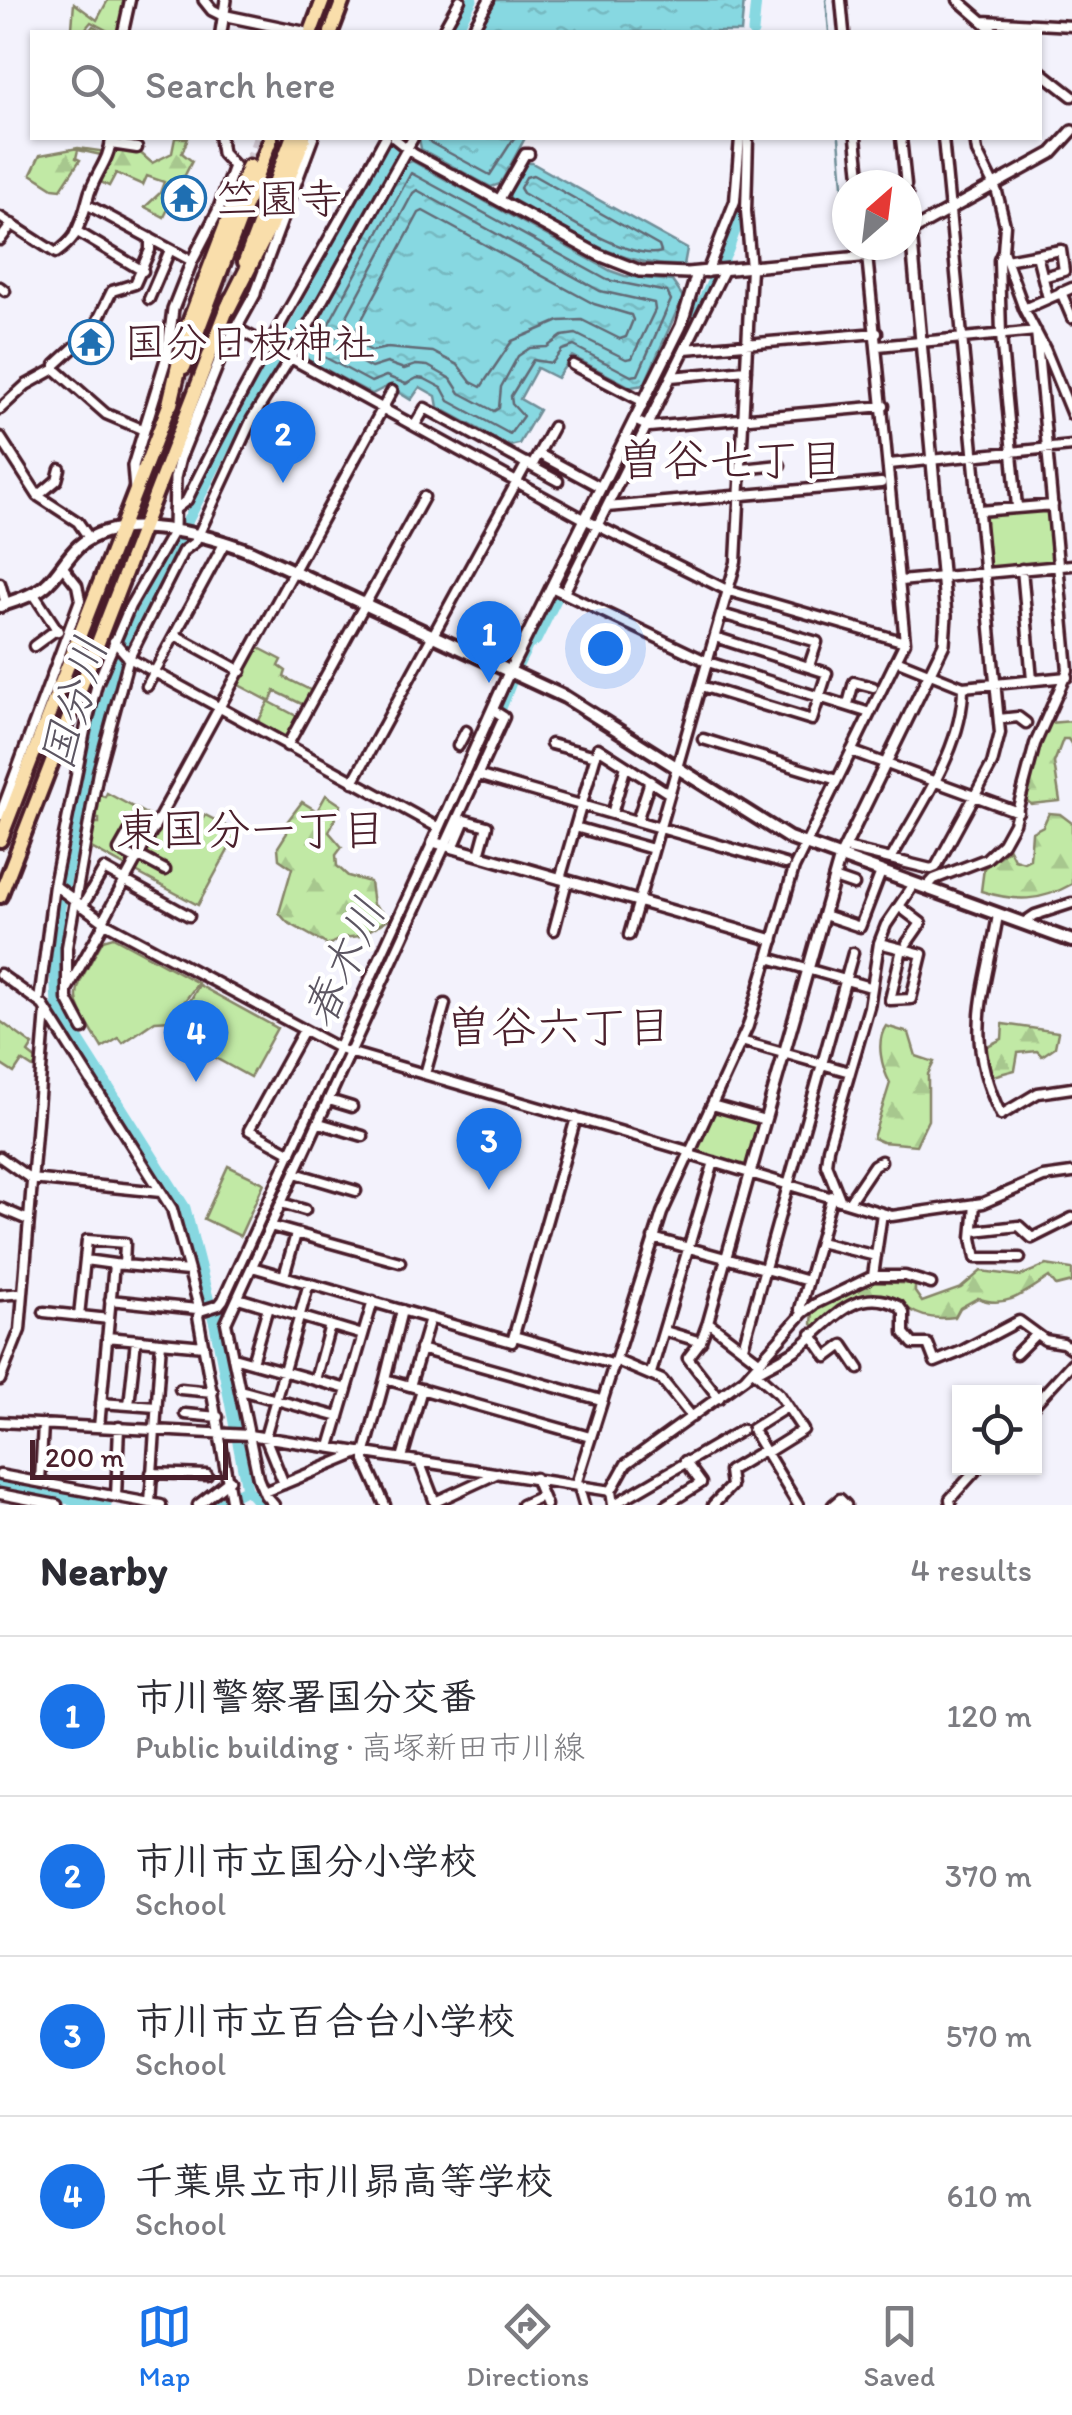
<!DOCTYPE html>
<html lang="en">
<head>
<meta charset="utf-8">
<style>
	body { margin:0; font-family:Itim,"Klee One",sans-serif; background:#f7f7f7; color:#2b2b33 }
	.controls { position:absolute; right:30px; bottom:30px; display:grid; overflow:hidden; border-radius:0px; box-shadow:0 2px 8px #0004 }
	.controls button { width:90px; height:90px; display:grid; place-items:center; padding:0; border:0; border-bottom:2px solid #e1e1e2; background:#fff; color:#2b2b33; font:50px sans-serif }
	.compass { position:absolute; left:832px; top:170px; width:90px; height:90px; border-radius:50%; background:#fff; box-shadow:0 2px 8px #0004; rotate:28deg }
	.scale { position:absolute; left:30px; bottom:25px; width:198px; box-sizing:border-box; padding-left:10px; border:5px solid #4a1f2b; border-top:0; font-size:28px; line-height:35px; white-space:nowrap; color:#4a1f2b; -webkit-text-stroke:8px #fff; paint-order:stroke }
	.you { position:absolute; left:605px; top:648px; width:35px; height:35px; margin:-25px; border:8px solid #fff; border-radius:50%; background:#1a73e8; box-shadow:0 0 0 15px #1a73e833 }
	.badge { display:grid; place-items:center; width:65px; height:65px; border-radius:50%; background:#1a73e8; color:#fff; font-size:32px; font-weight:700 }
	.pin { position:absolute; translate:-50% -82px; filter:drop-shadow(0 2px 5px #0008) }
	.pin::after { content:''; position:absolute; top:52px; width:35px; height:30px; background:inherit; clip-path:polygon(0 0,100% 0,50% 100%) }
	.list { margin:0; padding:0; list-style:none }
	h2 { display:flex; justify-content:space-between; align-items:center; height:130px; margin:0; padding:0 40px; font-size:42px }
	h2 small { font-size:32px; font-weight:400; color:#7c7c81 }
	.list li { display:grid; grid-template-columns:65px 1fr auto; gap:30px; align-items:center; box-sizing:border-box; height:160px; padding:0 40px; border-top:2px solid #e1e1e2 }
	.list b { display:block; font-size:38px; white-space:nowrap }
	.list p { margin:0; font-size:32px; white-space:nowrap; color:#7c7c81 }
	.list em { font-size:32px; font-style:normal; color:#7c7c81 }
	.icon { flex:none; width:55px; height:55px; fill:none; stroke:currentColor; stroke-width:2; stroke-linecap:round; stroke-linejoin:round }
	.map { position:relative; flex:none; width:1072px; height:1505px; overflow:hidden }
	.search { position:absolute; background:#fff; box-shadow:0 2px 8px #0004; left:30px; right:30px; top:30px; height:110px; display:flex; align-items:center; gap:25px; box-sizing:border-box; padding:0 35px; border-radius:0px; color:#7c7c81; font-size:38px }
	.sheet { height:770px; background:#fff }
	nav { display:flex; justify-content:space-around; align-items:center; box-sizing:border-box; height:140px; border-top:2px solid #e1e1e2; background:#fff; font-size:28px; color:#7c7c81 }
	nav a { display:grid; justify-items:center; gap:5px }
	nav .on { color:#1a73e8 }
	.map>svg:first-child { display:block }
</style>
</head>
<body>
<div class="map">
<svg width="1072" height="1505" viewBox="0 0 1072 1505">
	<defs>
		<pattern id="forest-firs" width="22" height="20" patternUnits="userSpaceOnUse" patternTransform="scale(2.5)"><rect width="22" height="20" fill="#c1e9a5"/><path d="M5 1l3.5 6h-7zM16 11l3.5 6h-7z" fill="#a7c78e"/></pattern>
		<pattern id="water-ripples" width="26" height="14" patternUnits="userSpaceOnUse" patternTransform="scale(2.5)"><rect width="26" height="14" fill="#87d8e1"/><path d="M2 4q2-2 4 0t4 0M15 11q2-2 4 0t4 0" fill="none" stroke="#76b9c1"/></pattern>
	</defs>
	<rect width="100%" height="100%" fill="#f3f2fc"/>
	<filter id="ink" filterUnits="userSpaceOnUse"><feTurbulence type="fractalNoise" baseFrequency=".01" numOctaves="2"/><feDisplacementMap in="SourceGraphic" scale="20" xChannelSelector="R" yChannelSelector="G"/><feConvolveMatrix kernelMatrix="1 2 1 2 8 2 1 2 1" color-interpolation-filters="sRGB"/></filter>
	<g filter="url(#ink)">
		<!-- green -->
		<path fill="#c1e9a5" stroke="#868468" stroke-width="2.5" d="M108 0H128L121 32H110L91 22 86 28 90 30 93 26 104 32H83L72 28 74 3 97 20Z
			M1049 508 1055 563 989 570 983 514Z
			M257 647 282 660 279 666 286 671 284 677 314 692 306 706 275 691 270 702 300 718 287 742 256 726 269 701 237 684Z
			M107 793 157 820 151 825 134 817 116 850 132 861 128 868 86 845 91 823H99V819L91 818 97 794 105 797Z
			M173 814 198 828 205 815 238 832 198 905 134 871 146 857 144 852 161 822 168 825Z
			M113 937 198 983 171 1020 155 1021 123 1043 119 1038 102 1048C66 989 71 999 103 940Z
			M199 985 277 1028 250 1077 172 1034Z
			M0 1021 33 1045 28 1053 38 1061 33 1068 22 1061 14 1073 0 1064Z
			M712 1105 765 1120 750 1173 690 1155Z
			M228 1166 264 1183 240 1236 204 1219Z"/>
		<!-- forest -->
		<path fill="url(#forest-firs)" stroke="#868468" stroke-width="2.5" d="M175 138H188L182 153 192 161 164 217 145 207 160 193 164 182 147 176 143 185 116 173 109 186 99 181 111 146 137 150 152 163 172 153Z
			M78 148 107 152 106 156 78 150 76 158 80 160 61 189 53 188 31 174 40 155Z
			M1072 721V745L1068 739H1063L1054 763 1060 801 1031 804 1026 800 1033 759 1049 723Z
			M326 795 341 805 329 832 342 847 336 855 337 866 348 876 370 882 373 905 390 918 360 936 342 938 328 945 287 922 279 913 292 868 279 859 278 847 287 833 286 823 302 802 317 811Z
			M1049 813 1060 814 1072 823V884C1040 902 1016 902 981 891L984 868 1009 849 1014 859 1024 862 1030 859 1032 832 1043 826Z
			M1003 1024 1058 1032 1055 1047 1042 1056 1037 1051 1018 1053 1015 1070 989 1077 985 1047 1002 1039Z
			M886 1026 909 1033 916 1056 934 1062 928 1074V1120L916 1145 882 1142 873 1138 890 1083C882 1068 875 1042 886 1026Z
			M1046 1265 1072 1269V1282L1056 1286 1049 1277C1026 1292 1005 1310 978 1298L960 1308 955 1317C932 1320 914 1317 898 1299 864 1296 841 1305 815 1327L812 1324 813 1311 818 1305 867 1281 915 1284V1292L922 1302 961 1288 981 1271 1020 1276Z"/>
		<!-- water -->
		<path fill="url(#water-ripples)" stroke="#6f8e98" stroke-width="2.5" d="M494 0H744L741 32H476Z
			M419 138H525L500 184 491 187 421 149Z
			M412 161 611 271 625 276 672 281 683 297 644 385 631 387 572 356 557 378 537 368 520 399 539 410 519 444 510 446 438 407 436 396 420 387 411 400 388 386 372 394 308 360 303 349 402 165Z
			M522 163H532L687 249 684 265C619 269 565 228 510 198L508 189Z"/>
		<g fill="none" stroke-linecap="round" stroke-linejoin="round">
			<!-- shore -->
			<path stroke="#626974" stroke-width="2.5" d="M427 138 431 143 490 175 514 138
				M411 173 607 280 667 292 671 300 638 375 631 376 574 346 562 350 552 363 533 360 511 396 512 404 523 416 510 434 449 401 442 388 425 379 417 378 406 384 386 376 371 382 317 353 316 347Z
				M533 175 659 246 661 252C628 262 553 210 523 193L520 188 526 177Z
				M417 190 600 291 654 303 655 310 632 358 626 359 576 334 562 336 547 347 530 348 518 356 501 387 499 408 494 411 460 393 451 379 428 366 416 365 404 369 387 363 371 368 334 348 333 342 413 193Z
				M423 211 594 304 631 315 633 320 626 337 620 339 582 320 559 321 512 341 481 387 471 382 458 365 433 352 387 348 372 351 354 342 353 336 419 213Z"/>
			<!-- stream -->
			<path stroke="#6f8e98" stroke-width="2.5" d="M826 0 829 32
				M839 138 844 197
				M248 1260 281 1270
				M289 1272 508 1335"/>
			<!-- river -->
			<path stroke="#87d8e1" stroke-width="11" d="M455 32 472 0
				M753 32 756 0
				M215 1325 226 1311 494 726 517 667 528 645 536 640 728 250 740 216 745 141
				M0 1487 106 1505
				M217 1505 247 1489
				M261 1505 247 1489 215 1325 185 1208 57 1006 55 968 60 906 97 729 121 653 242 413 280 353 398 138"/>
			<!-- motorway-tunnel -->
			<path stroke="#d1c8d2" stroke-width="14" stroke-dasharray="14 7" stroke-linecap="butt" d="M249 167 260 138
				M224 305 244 250
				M175 401 193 356
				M53 743 121 567"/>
			<defs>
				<path id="minor" d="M841 0 844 32
					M958 0 995 32
					M983 21 1072 26
					M123 32 130 0
					M442 32 460 0
					M471 32 489 0
					M1040 71 1072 96
					M394 138 414 154 453 175
					M856 138 861 185
					M901 138 906 185
					M975 138 977 152 997 192 1005 225 1003 251 1024 309 1045 349 1072 415
					M111 144 137 148
					M907 194 911 231
					M499 200 525 154H529
					M88 205 192 261
					M0 217 56 253C63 248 69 243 74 236 80 225 85 210 88 198 93 176 110 161 111 138
					M76 231 143 271
					M0 240 12 224
					M1002 253 999 260 1001 335 1017 507
					M1037 255 1048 298
					M1006 260 1061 250 1064 271 1043 277
					M707 272 735 201 740 138
					M0 287 5 291
					M1061 292 1072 318
					M255 294 313 138
					M149 299 170 250
					M1024 309 1072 288
					M236 328 584 519 729 591 905 642
					M878 346 1036 331
					M685 349 877 333
					M573 365 644 402
					M55 369V365L93 330 112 291 135 284 150 250V238
					M671 377 746 370
					M0 409 26 385 55 369 106 414 144 430
					M634 420 649 427 884 406
					M415 425 425 408 558 481
					M0 437 38 496 78 522 89 538
					M539 454 600 487
					M889 464 1072 446
					M532 466 553 427
					M742 469 780 465
					M38 496 57 480 60 469
					M607 507 881 483
					M174 510 187 500C247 376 320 258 385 138
					M979 511 1053 505
					M1022 569 1032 680
					M900 581 1072 565
					M0 583 6 604
					M551 587 708 662 870 713
					M33 593 58 631
					M564 593 724 270
					M722 614 817 642 809 666
					M175 635 241 671
					M114 641 129 658 439 828
					M34 646 57 629
					M896 660 963 687 1067 677
					M147 686 225 542
					M701 686 812 720 827 673 715 637
					M848 704 854 682 873 687
					M999 719 1018 717 1026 723
					M703 739 837 780
					M551 744 596 756
					M287 746 424 497
					M458 746 466 731
					M851 751 1018 812
					M477 775 785 864
					M353 782 527 463
					M612 814 626 766
					M0 815 80 600 77 585 62 566
					M637 821 650 781
					M575 827 653 849
					M453 848 465 820 487 826 479 855
					M846 848 931 869 936 867 992 764 1000 733 943 138
					M139 856 165 870
					M891 859C920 805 963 749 963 687
					M137 860 119 850 136 820 154 829
					M834 878 854 885
					M560 879 598 748 668 793
					M54 885 107 924 342 1050 691 1152
					M926 888 934 879 986 859 1003 843 1014 823 1035 744 1068 670 1036 331
					M82 907 104 869 189 916
					M900 907 921 923 907 943
					M824 915 860 927 881 872
					M998 915C985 994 962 1035 1001 1115L1038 1093 1072 1088
					M104 919 392 391
					M1023 923 1035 915 1072 903
					M554 930 567 881
					M629 935 736 562 751 268 746 211 748 138
					M879 943 922 954 911 999 890 1000 902 949
					M768 958 870 987
					M0 974 43 1005 172 1209 200 1311 198 1316 232 1505
					M68 988 105 922
					M39 1001 54 885 86 726 97 684 130 606 174 530
					M83 1029 67 999V947L98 772 129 658 183 551 195 542 252 419 291 357 413 138
					M741 1041 850 1072
					M425 1074 445 1004
					M329 1100 352 1107
					M712 1105 765 1120
					M319 1123 363 1136
					M291 1153 249 1130 304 1030
					M690 1155 892 1216 983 1203 1043 1177 1072 1173
					M0 1157 31 1179 161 1192
					M295 1173 356 1191
					M840 1199 826 1164 828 1148 869 1007 879 943 886 925 914 884
					M849 1202 874 1165 881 1161
					M281 1203 305 1210
					M975 1204 972 1238 976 1258H1020
					M0 1208 28 1220
					M270 1226 400 1262
					M974 1231 1019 1226 1032 1238 1072 1218
					M653 1238 808 1281
					M819 1242 876 1256
					M85 1260 114 1264
					M252 1267 512 1342 576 1118
					M284 1276 296 1234
					M873 1276 882 1213
					M0 1295 23 1293
					M238 1298 363 1335
					M110 1300 197 1309
					M402 1310 385 1379 590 1437
					M200 1311 219 1305 223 1300 433 842
					M44 1312 109 1319
					M803 1313 800 1309 832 1196
					M79 1316 87 1240 125 1243 124 1265
					M708 1322 760 1362
					M665 1331 701 1342
					M811 1334 827 1357 843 1345 859 1369
					M514 1336 612 1364
					M107 1337 204 1346
					M743 1347 853 953
					M420 1349 601 1400
					M1016 1354 1036 1334
					M233 1357 347 1389
					M615 1360 662 1380 692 1417
					M252 1362 268 1307
					M752 1370 779 1394 803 1430 766 1453
					M651 1373 714 1162
					M755 1373C768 1365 784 1358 797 1349 828 1326 854 1283 899 1306L904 1313V1333L913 1344H928L935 1362 962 1351 1019 1321 1045 1340 1063 1343 1072 1349
					M385 1379 365 1452V1460L385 1505
					M0 1380 20 1330 46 1010
					M315 1380 330 1325
					M410 1386 430 1318
					M180 1389 213 1392
					M240 1390 339 1417
					M719 1398 688 1358 701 1341 708 1322 750 1173
					M101 1403 156 1407
					M129 1405 136 1340
					M1034 1405 1072 1363
					M787 1407 752 1429 798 1505
					M185 1414 218 1417
					M0 1422 249 1435 611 1491
					M99 1427 114 1264 188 1271
					M742 1430 613 1505 611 1491 626 1464 745 1378 803 1313 815 1304 873 1276H905L931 1284
					M330 1447 373 1301
					M402 1458 422 1389
					M419 1461 436 1505
					M151 1473 207 1475
					M0 1475 161 1505
					M535 1478 546 1505
					M40 1482 43 1424
					M284 1484 265 1437 309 1283
					M264 1492 361 1452
					M0 1494 57 1505
					M116 1496 119 1427
					M435 1502 498 1473
					M150 1503 161 1342
					M198 1505 230 1480
					M274 1505 265 1495 258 1478 226 1323 504 717 493 710
					M522 1505 542 1496
					M584 1505 577 1481 662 1213 748 1026 794 868 905 642 866 245
					M666 1505 701 1483 685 1461
					M713 1505 731 1486 729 1471 764 1450
					M833 1505 840 1499 846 1505
					M951 1505 950 1499 978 1468"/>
				<path id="tertiary" d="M204 0 212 10 222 15 303 32
					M221 32 226 0
					M453 175 599 255 640 271 687 273 860 257 885 245
					M909 232 1052 153 1072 131
					M697 273 681 326 510 670 433 842 773 940
					M135 490 133 466 167 356 173 309 192 261 218 211 234 166 222 153 220 138
					M174 530 175 478 180 458 222 354 255 294
					M750 1173 840 857 944 644 946 616 911 231"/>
				<path id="secondary" d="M0 606C16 600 37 595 49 582 60 571 67 557 79 546 120 510 208 535 252 552L565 697 789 838 1072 941"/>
				<path id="trunk" d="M311 32 323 0
					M331 32 343 0
					M245 262 292 138
					M184 367 271 138
					M0 840 173 395
					M0 896 231 299"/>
				<path id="motorway" d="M228 308 270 225 303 138
					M170 404 188 327 249 167"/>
			</defs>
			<!-- minor casing -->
			<use href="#minor" stroke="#4a1f2b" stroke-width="15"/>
			<!-- tertiary casing -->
			<use href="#tertiary" stroke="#4a1f2b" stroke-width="16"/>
			<!-- secondary casing -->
			<use href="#secondary" stroke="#4a1f2b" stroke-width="18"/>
			<!-- trunk casing -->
			<use href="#trunk" stroke="#4a1f2b" stroke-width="20"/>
			<!-- motorway casing -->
			<use href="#motorway" stroke="#4a1f2b" stroke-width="21"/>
			<!-- minor -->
			<use href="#minor" stroke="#fff" stroke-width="8"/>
			<!-- tertiary -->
			<use href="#tertiary" stroke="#fff" stroke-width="9"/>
			<!-- secondary -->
			<use href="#secondary" stroke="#fff" stroke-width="10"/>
			<!-- trunk -->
			<use href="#trunk" stroke="#f9deab" stroke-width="12"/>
			<!-- motorway -->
			<use href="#motorway" stroke="#f9deab" stroke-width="14"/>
		</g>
	</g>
	<!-- icons -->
	<defs>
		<symbol id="temple-ring" viewBox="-11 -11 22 22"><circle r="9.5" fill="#fff" stroke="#1f6fb2" stroke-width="1.5"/><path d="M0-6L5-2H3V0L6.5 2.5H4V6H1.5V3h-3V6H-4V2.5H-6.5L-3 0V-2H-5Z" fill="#1f6fb2"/></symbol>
	</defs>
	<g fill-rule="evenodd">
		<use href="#temple-ring" x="159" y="173" width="50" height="50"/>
		<use href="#temple-ring" x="66" y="317" width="50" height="50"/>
	</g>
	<g text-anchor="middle" stroke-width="9" stroke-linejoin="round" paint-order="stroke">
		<!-- poi labels -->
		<g font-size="42" fill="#4a1f2b" stroke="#fff" text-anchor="start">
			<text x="216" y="213">竺園寺</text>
			<text x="124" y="357">国分日枝神社</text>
		</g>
		<!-- neighbourhood labels -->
		<g font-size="45" fill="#4a1f2b" stroke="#fff">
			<text x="731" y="475">曽谷七丁目</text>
			<text x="251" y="845">東国分一丁目</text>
			<text x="559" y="1042">曽谷六丁目</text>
		</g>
		<!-- water labels -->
		<g font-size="45" font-style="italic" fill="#5c5662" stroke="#fff">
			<text transform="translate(73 703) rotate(-74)" y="16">国分川</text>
			<text transform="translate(343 962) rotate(-65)" y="16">春木川</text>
		</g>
	</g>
</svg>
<div class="controls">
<button><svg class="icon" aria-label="locate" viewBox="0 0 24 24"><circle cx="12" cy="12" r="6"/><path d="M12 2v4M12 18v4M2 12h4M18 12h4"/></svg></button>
</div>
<svg class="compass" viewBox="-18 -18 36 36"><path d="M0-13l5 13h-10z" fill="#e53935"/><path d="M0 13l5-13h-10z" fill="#7c7c81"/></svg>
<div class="scale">200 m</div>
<div class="you"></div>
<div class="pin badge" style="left:489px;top:683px">1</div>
<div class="pin badge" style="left:283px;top:483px">2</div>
<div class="pin badge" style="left:489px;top:1190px">3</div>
<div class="pin badge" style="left:196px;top:1082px">4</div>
<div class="search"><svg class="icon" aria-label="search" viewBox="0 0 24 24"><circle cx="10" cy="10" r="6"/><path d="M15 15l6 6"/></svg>Search here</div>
</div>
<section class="sheet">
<h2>Nearby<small>4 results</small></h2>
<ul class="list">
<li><span class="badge">1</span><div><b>市川警察署国分交番</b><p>Public building · 高塚新田市川線</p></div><em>120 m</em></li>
<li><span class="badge">2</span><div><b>市川市立国分小学校</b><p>School</p></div><em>370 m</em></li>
<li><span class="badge">3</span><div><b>市川市立百合台小学校</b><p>School</p></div><em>570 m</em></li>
<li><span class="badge">4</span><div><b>千葉県立市川昴高等学校</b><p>School</p></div><em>610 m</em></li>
</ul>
</section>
<nav>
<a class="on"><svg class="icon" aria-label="map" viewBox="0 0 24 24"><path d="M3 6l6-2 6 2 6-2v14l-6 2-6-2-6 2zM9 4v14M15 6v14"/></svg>Map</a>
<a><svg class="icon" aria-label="directions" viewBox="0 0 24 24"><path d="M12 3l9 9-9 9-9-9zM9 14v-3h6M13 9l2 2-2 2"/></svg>Directions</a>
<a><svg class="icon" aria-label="saved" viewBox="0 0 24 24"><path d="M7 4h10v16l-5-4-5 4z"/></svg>Saved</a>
</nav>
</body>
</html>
